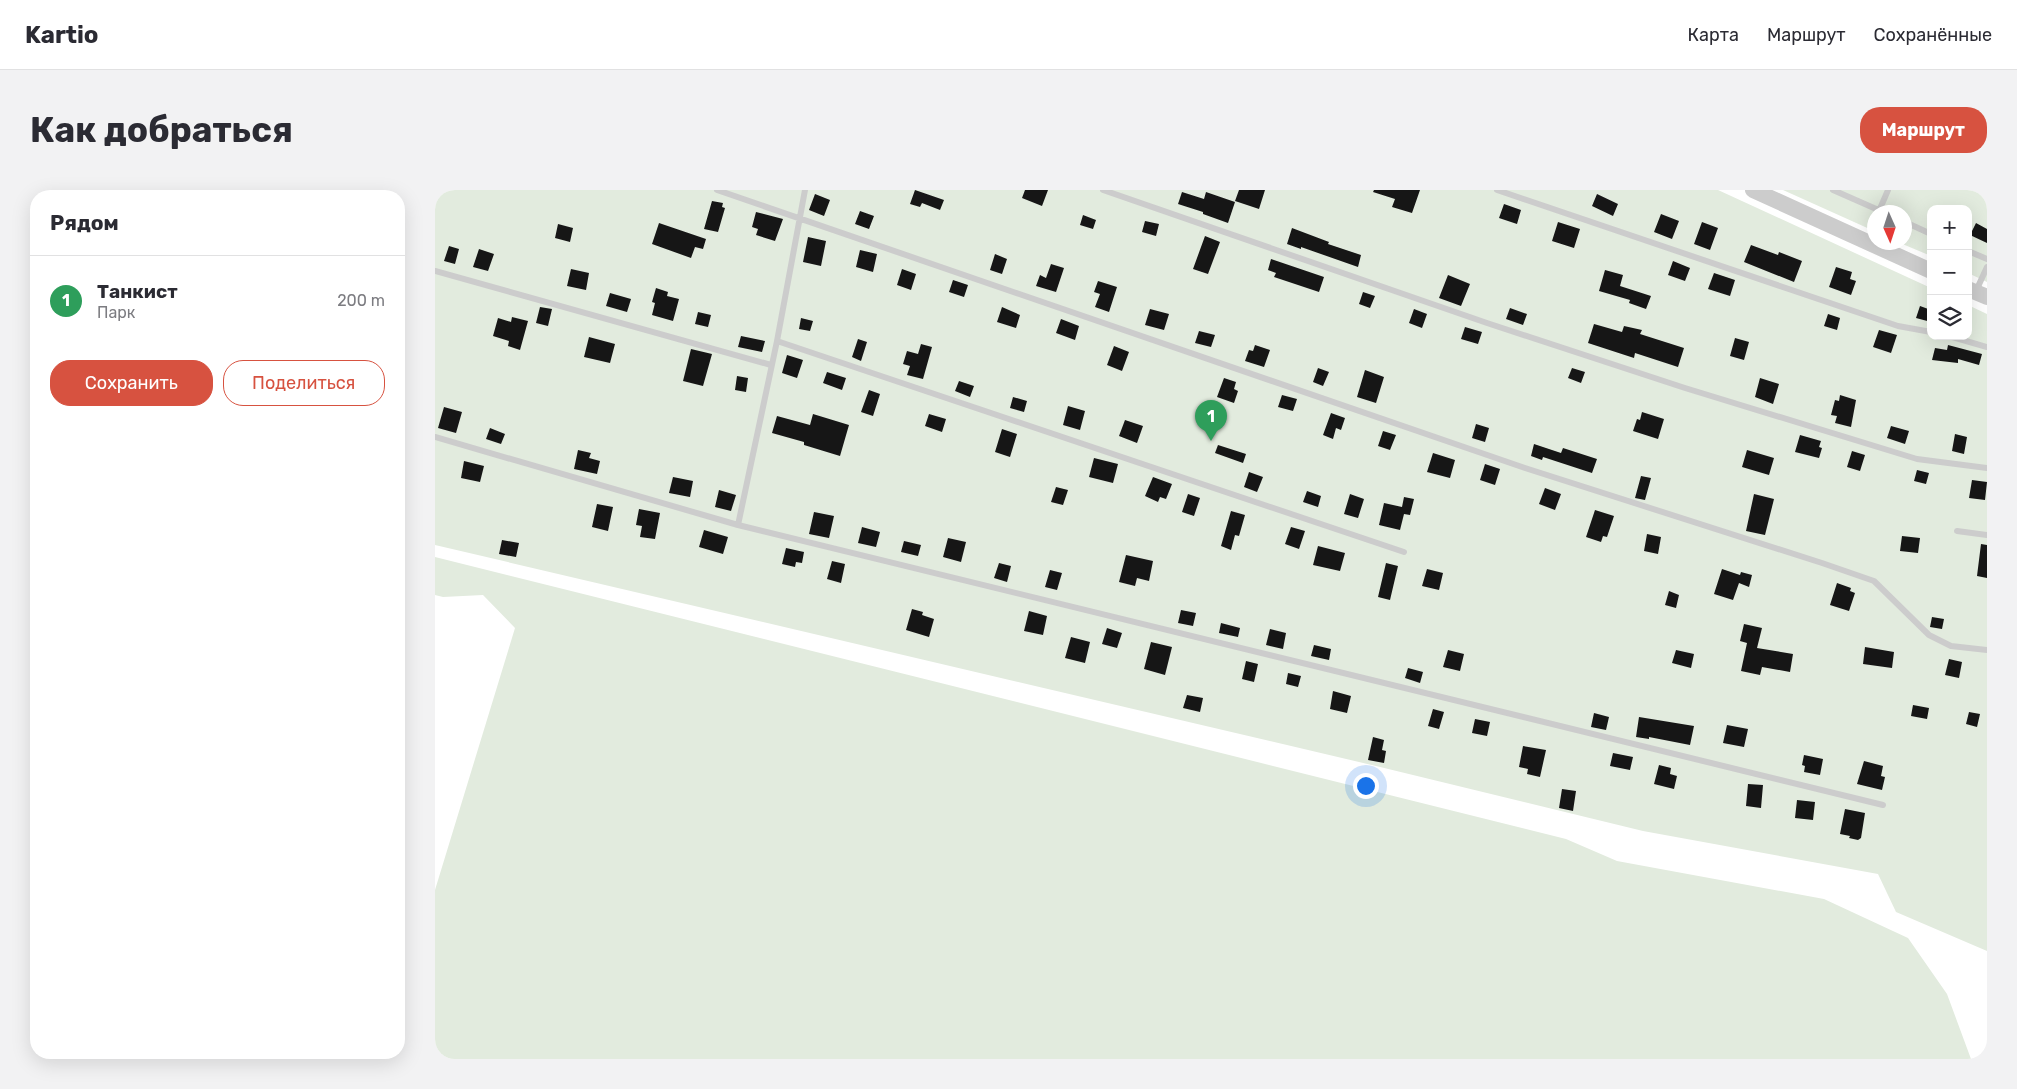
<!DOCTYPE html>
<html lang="ru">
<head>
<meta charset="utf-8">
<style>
	body { margin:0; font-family:Rubik,sans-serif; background:#f2f2f3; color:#2b2b33 }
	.controls { position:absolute; right:15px; top:15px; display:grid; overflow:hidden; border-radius:10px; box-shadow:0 5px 20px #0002 }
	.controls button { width:45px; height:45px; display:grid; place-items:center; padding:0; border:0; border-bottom:1px solid #e1e1e2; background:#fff; color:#2b2b33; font:25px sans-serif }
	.compass { position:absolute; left:1432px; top:15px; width:45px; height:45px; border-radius:50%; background:#fff; box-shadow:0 5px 20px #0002; rotate:177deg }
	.you { position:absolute; left:930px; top:595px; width:18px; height:18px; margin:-12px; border:4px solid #fff; border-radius:50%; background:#1a73e8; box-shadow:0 0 0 8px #1a73e833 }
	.badge { display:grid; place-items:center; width:32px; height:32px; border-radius:50%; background:#d75240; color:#fff; font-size:16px; font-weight:700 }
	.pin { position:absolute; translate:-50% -41px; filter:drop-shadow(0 1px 2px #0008) }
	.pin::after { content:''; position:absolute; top:26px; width:18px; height:15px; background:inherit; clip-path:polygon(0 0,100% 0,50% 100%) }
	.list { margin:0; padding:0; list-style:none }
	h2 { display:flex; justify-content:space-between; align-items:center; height:65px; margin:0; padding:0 20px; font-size:21px }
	h2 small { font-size:16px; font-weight:400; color:#7c7c81 }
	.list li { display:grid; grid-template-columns:32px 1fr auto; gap:15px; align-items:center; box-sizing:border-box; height:90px; padding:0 20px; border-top:1px solid #e1e1e2 }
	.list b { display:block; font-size:19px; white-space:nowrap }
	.list p { margin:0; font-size:16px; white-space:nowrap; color:#7c7c81 }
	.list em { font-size:16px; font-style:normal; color:#7c7c81 }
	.actions { display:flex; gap:10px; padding:15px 20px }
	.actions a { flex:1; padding:11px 0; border:1px solid #d75240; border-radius:20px; text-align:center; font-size:18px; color:#d75240 }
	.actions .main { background:#d75240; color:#fff }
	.icon { flex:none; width:28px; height:28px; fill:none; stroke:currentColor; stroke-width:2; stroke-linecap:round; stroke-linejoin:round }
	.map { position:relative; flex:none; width:1552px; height:869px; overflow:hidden; border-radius:20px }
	header { display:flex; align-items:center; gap:30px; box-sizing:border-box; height:70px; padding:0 25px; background:#fff; border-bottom:1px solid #e1e1e2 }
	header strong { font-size:24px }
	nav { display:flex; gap:28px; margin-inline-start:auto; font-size:18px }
	.intro { display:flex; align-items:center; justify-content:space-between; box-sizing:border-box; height:120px; padding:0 30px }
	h1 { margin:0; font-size:35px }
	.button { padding:12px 22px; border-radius:20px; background:#d75240; color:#fff; font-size:18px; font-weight:700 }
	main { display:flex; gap:30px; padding:0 30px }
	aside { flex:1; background:#fff; border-radius:20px; box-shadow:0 5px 20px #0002 }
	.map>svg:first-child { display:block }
</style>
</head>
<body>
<header>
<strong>Kartio</strong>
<nav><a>Карта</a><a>Маршрут</a><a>Сохранённые</a></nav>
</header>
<div class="intro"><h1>Как добраться</h1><a class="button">Маршрут</a></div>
<main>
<aside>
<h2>Рядом<small></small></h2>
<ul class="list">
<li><span class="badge" style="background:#2e9e5b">1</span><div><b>Танкист</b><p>Парк</p></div><em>200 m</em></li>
</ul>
<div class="actions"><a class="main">Сохранить</a><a>Поделиться</a></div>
</aside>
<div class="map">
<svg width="1552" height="869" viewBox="0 0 1552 869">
	<rect width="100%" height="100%" fill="#fff"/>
	<!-- green -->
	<path fill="#e2ebde" d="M0 0H1283L1496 98V146H1533V115L1552 124V761L1461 722 1443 684 1208 641 941 576 0 355Z
		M1348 0H1552V92L1533 83V19H1496V66L1465 53 1470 52V22H1440L1439 41Z
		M0 367 1131 649 1182 671 1389 709 1473 748 1512 804 1536 869H0V700L80 438 48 405 8 407 0 405Z"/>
	<!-- building -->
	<path fill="#161616" d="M480 0 509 10 505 20 487 13 485 17 475 14Z
		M590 0H613L607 16 587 8Z
		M804 0H830L824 19 800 11Z
		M939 0H985L977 23 957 17 960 9 938 2Z
		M747 2 769 9 771 2 800 12 793 33 768 24V22L743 14Z
		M380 4 395 10 389 26 374 20Z
		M1162 4 1183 14 1178 26 1157 16Z
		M277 11 288 13 287 17 290 18 283 42 269 39Z
		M1069 14 1086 20 1082 34 1064 28Z
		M425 21 439 26 434 39 420 34Z
		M321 22 348 29 340 51 321 45 323 39 317 37Z
		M1226 24 1244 31 1237 49 1219 42Z
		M648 25 661 30 658 39 645 35Z
		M710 31 724 34 721 46 707 42Z
		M1123 32 1145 39 1139 58 1117 51Z
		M1267 32 1283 38 1275 60 1259 54Z
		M224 33 271 49 268 59 260 57 256 68 217 54Z
		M1541 33 1552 39V53L1535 45Z
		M123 34 138 38 135 52 120 48Z
		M857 38 894 52 893 54 926 65 923 77 866 57V59L852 54Z
		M770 46 785 52 773 84 758 79Z
		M373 47 391 51 386 76 368 72Z
		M1316 55 1343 65 1344 62 1367 71 1359 92 1309 72Z
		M14 56 24 59 20 74 9 71Z
		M44 59 59 64 53 81 38 77Z
		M425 60 442 64 438 82 421 77Z
		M560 64 572 69 567 84 555 80Z
		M836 69 889 87 884 102 839 87 841 83 833 80Z
		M1238 71 1255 78 1250 91 1233 85Z
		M616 74 629 78 621 102 601 96 605 85 611 88Z
		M1401 77 1417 82 1415 89 1421 91 1416 105 1394 97Z
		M136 79 154 83 151 100 132 96Z
		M467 79 481 84 476 100 462 95Z
		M1170 80 1188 85 1185 96 1216 106 1211 119 1194 113 1195 110 1164 101Z
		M1279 83 1300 90 1295 106 1273 99Z
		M1013 85 1035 94 1026 116 1004 108Z
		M518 90 533 95 529 107 514 102Z
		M663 91 682 97 674 122 660 117 665 104 659 102Z
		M221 98 233 102 232 106 244 109 238 131 217 125 220 113 217 112Z
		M928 102 940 106 935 118 924 114Z
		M175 103 196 109 192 122 171 116Z
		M1485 116 1496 120V132L1481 128Z
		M105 117 117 119 113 136 101 133Z
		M567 117 585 125 581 138 562 132Z
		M1075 118 1092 124 1088 135 1071 129Z
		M715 119 734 124 729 140 710 135Z
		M979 119 992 124 987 138 974 133Z
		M263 122 276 125 273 137 260 134Z
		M1393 124 1405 128 1402 140 1389 136Z
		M77 127 93 131 85 160 73 156 74 151 58 146 63 128 76 132Z
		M366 128 378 131 375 141 364 139Z
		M626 129 644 136 640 150 621 143Z
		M1159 134 1187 142 1189 136 1207 140 1205 144 1249 158 1243 177 1200 163 1199 168 1153 153Z
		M1030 137 1047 142 1043 154 1026 149Z
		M1444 140 1462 145 1456 163 1438 157Z
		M764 141 780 145 776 157 760 153Z
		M306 146 330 151 327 162 303 157Z
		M154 147 180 154 175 173 149 167Z
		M1300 148 1314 152 1309 170 1295 166Z
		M423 149 432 152 426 171 417 167Z
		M486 154 497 157 488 189 472 185 475 176 468 174 472 161 483 164Z
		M820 155 835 160 829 177 810 171 814 160 818 161Z
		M1513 155 1547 164 1544 175 1523 169V173L1497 170 1500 158 1512 160Z
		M679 156 694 162 687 181 672 175Z
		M256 159 277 164 268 196 248 191Z
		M352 165 368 170 362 188 347 183Z
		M883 178 894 182 888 196 878 192Z
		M1137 178 1150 182 1146 193 1133 188Z
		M930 180 949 187 941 213 922 207Z
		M392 182 411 188 407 200 388 193Z
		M302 186 313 188 311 202 300 200Z
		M789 188 801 192 799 199 803 201 799 213 782 207Z
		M1325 188 1344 194 1338 214 1320 207Z
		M524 191 539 196 535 207 520 201Z
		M434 200 445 204 438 226 426 222Z
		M847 205 862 209 858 221 843 217Z
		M1405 205 1421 210 1416 237 1400 233 1402 226 1396 225 1400 210 1404 211Z
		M578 207 592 211 589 222 575 218Z
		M633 216 650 221 645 240 628 235Z
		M9 217 27 222 21 243 3 238Z
		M1207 222 1229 229 1223 249 1198 241 1202 229 1205 230Z
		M896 223 910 228 906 240 901 238 898 249 888 245Z
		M378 224 414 235 405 266 369 255V252L337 243 342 226 375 235Z
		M494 224 511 229 507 242 490 236Z
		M690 230 708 236 702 253 684 246Z
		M1041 234 1054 238 1050 252 1037 248Z
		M1456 236 1474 241 1470 254 1452 248Z
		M55 238 70 244 66 254 51 249Z
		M567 239 582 244 575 267 560 262Z
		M948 241 961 245 955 260 943 256Z
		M1520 244 1532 247 1529 264 1517 261Z
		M1365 245 1386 251 1384 257 1387 258 1384 268 1360 262Z
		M1099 254 1126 263 1128 258 1162 269 1157 283 1108 267 1107 270 1096 266Z
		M783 255 811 264 808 273 780 263Z
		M143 260 156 263 154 268 165 271 162 284 139 279Z
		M1312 260 1339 268 1334 285 1307 277Z
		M1417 261 1430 265 1425 281 1412 277Z
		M998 263 1020 270 1015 288 992 282Z
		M659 268 683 274 678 293 654 287Z
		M29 271 49 276 45 292 26 288Z
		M1050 274 1065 279 1060 295 1045 290Z
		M1482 280 1494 283 1491 294 1479 291Z
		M814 282 828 287 822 302 809 297Z
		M1206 286 1216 288 1210 310 1200 308Z
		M238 287 258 291 255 307 234 303Z
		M718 287 737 294 731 309 725 307 723 312 710 306Z
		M1537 290 1552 292 1550 310 1534 308Z
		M621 297 633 300 628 315 616 312Z
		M1110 298 1126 304 1120 320 1104 314Z
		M284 300 301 305 296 321 280 317Z
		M872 301 886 306 883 317 868 312Z
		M753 304 765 308 759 326 747 322Z
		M915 304 929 309 923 328 909 324Z
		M1319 304 1339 309 1330 345 1311 341Z
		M969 307 979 309 975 325 969 324 965 340 944 335 949 313 967 317Z
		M162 314 178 317 173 341 157 337Z
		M204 319 225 323 220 349 205 347 207 336 201 335Z
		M1160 320 1179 326 1172 347 1168 346 1166 352 1151 347Z
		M796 321 810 325 804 346 800 345 796 360 786 356Z
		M379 322 399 326 394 348 374 344Z
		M427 337 445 342 441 357 423 353Z
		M856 337 870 341 864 359 850 354Z
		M269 340 293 347 288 364 264 357Z
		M1212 344 1226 347 1223 364 1209 361Z
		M1467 346 1485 348 1483 363 1465 361Z
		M513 348 531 352 526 372 508 367Z
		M67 350 84 353 81 367 64 364Z
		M469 351 486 355 483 366 466 362Z
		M1546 354 1552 355V388L1542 386Z
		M883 356 910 363 905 381 878 375Z
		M351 358 369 362 367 373 361 372 360 377 347 374Z
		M691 365 718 371 714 391 702 388 700 396 684 392Z
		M397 371 410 374 406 393 392 389Z
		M564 373 576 376 572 392 559 388Z
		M951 373 963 376 955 410 943 407Z
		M992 379 1008 383 1004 400 987 396Z
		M1287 379 1305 385 1306 382 1317 385 1314 397 1304 393 1298 410 1279 404Z
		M615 380 627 383 622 400 610 397Z
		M1402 393 1416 398 1415 401 1420 403 1414 421 1395 415Z
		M1234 401 1244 405 1241 418 1230 415Z
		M477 419 488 422 487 425 499 429 494 447 471 440Z
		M746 420 761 423 758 436 743 433Z
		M594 421 612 426 608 445 589 441Z
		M1497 427 1509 429 1507 439 1495 437Z
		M786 433 805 438 803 447 784 443Z
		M1309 434 1327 438 1322 458 1358 464 1355 482 1327 477 1325 485 1306 481 1312 453 1305 451Z
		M672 438 687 443 682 458 667 454Z
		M835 439 851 443 848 459 831 455Z
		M636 447 655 452 650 473 630 468Z
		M716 452 737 457 730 485 709 479Z
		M879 455 896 459 894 470 876 466Z
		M1430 457 1459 462 1457 478 1428 474Z
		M1013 460 1029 464 1025 481 1008 477Z
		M1241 460 1259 464 1256 478 1237 473Z
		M1514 469 1527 472 1524 488 1510 485Z
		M811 471 823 474 819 492 807 489Z
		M973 478 988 482 985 493 970 488Z
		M853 483 866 486 863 497 851 494Z
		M898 501 916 506 912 523 895 519Z
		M752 505 768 508 765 522 748 518Z
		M1478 515 1494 518 1492 529 1476 526Z
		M998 519 1009 522 1004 539 993 536Z
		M1534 522 1545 524 1542 537 1531 534Z
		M1159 523 1174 527 1171 540 1156 537Z
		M1204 527 1259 536 1255 555 1214 547V549L1201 547Z
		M1040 529 1055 532 1052 546 1037 543Z
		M1292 535 1313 539 1309 557 1288 553Z
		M938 547 949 550 947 560 951 561 949 573 933 570Z
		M1088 556 1111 560 1105 587 1092 584 1093 579 1084 577Z
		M1178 563 1198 567 1195 580 1175 576Z
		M1369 565 1388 569 1385 585 1369 582 1370 576 1367 575Z
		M1429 571 1448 576 1446 586 1450 587 1447 600 1422 594Z
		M1224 575 1236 578 1235 584 1242 586 1239 599 1219 594Z
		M1313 594 1328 595 1326 618 1311 616Z
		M1127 599 1141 601 1138 621 1124 618Z
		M1362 610 1380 612 1378 630 1360 628Z
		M1410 619 1430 623 1426 648 1423 650 1414 648 1415 646 1405 644Z"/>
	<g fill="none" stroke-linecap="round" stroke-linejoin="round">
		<!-- service -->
		<path stroke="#ccc" stroke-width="6" d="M282 0 1090 278 1387 373 1439 391 1494 445 1516 456 1552 460
			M668 0 1052 133 1250 198 1482 269 1552 278
			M1062 0 1463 136 1496 142
			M1398 0 1448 22
			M1444 21 1453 0
			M1470 32 1496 44
			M1533 61 1552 69
			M0 81 336 175
			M1541 101 1552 77
			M1514 146 1552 157
			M342 151 969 362
			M0 247 303 335 1448 615
			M303 335 342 151 370 0
			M1522 341 1552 345"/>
		<!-- tertiary -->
		<path stroke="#ccc" stroke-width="16" d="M1318 0 1496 81
			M1533 99 1552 107"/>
	</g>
</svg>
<div class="controls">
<button>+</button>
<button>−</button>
<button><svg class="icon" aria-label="layers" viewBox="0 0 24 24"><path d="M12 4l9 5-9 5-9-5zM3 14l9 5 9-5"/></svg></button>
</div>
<svg class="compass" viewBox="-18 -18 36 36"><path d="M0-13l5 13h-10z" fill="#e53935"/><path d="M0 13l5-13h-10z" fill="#7c7c81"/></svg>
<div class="you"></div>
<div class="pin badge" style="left:776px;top:251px;background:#2e9e5b">1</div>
</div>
</main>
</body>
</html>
